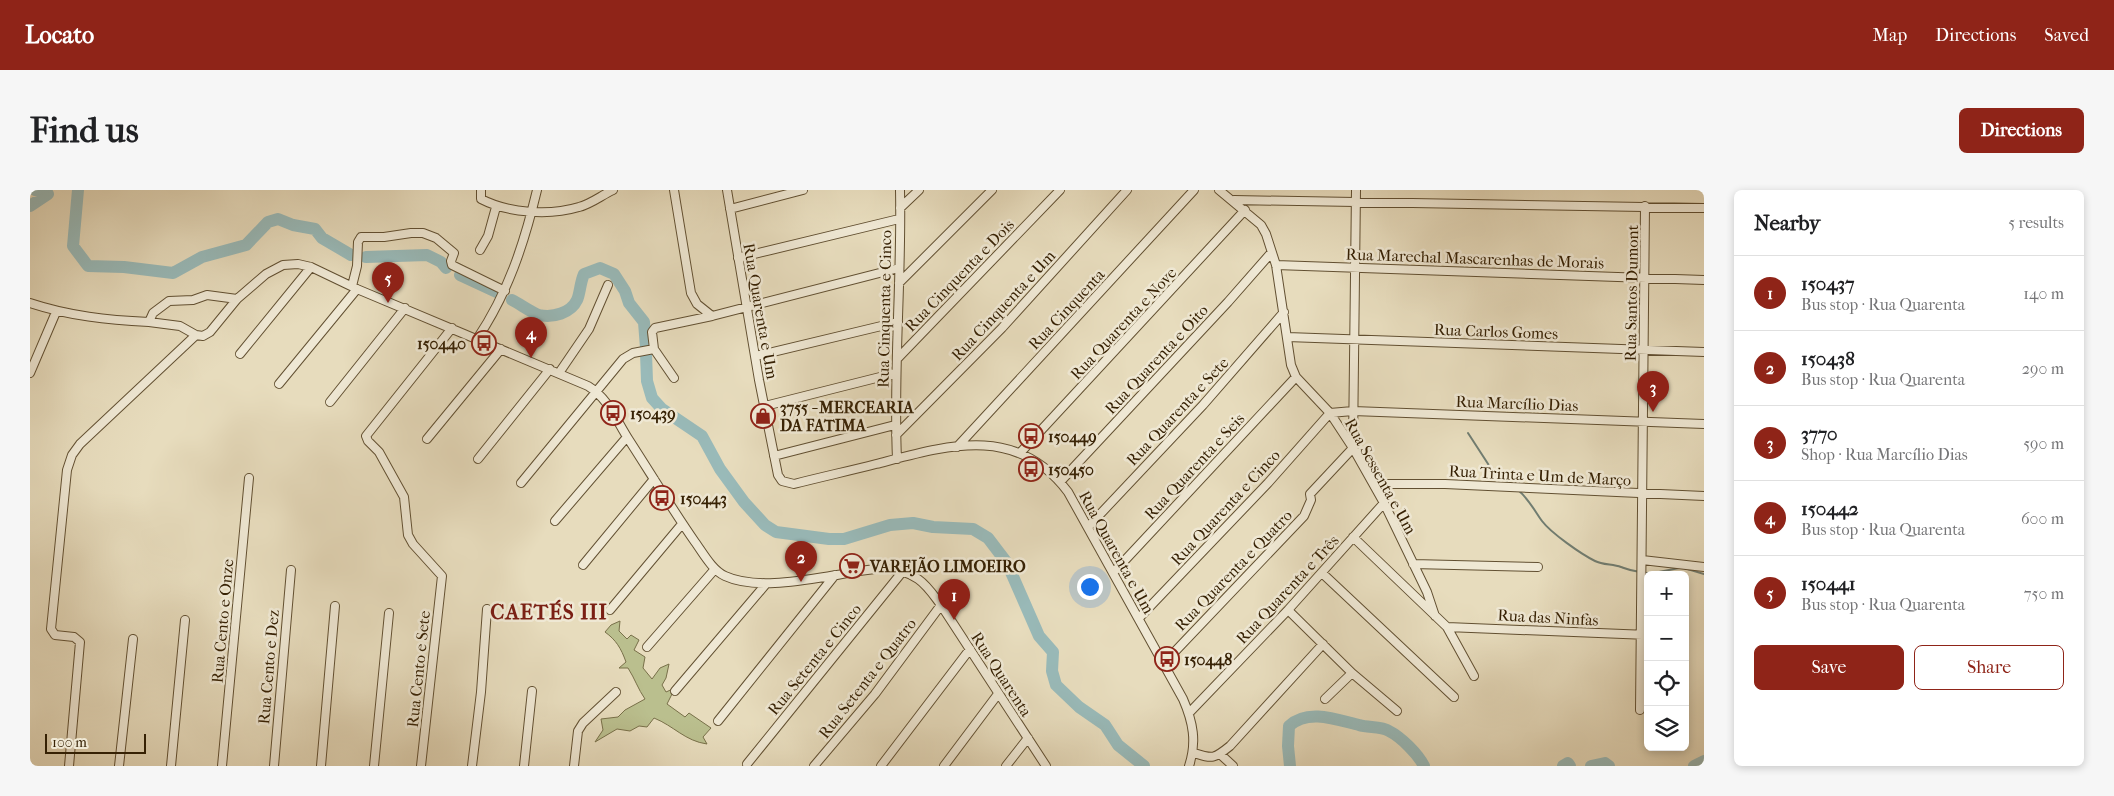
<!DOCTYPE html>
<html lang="en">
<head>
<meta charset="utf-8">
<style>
	body { margin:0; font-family:"IM FELL French Canon",serif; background:#f6f6f6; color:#202124 }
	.controls { position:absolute; right:15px; bottom:15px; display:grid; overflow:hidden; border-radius:8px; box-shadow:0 2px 8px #0003 }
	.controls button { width:45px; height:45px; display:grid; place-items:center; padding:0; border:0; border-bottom:1px solid #e0e0e0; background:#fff; color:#202124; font:25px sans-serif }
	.scale { position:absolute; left:15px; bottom:12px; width:101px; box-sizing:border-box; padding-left:5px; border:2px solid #362104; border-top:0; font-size:14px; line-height:18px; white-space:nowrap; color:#362104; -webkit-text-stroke:4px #efe8d4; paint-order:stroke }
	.you { position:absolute; left:1059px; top:396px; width:18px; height:18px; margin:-12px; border:4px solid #fff; border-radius:50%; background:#1a73e8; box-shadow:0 0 0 8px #1a73e833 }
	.badge { display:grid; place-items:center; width:32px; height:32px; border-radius:50%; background:#8f2418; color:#fff; font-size:16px; font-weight:700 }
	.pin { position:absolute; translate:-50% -41px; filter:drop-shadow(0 1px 2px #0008) }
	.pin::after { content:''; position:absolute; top:26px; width:18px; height:15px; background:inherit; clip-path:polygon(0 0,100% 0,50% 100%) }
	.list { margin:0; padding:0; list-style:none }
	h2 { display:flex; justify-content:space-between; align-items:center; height:65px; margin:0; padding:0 20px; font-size:21px }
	h2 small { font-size:16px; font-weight:400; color:#757577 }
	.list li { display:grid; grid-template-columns:32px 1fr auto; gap:15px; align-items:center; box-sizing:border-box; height:75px; padding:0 20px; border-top:1px solid #e0e0e0 }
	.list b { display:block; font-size:19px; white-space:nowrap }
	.list p { margin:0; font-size:16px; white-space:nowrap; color:#757577 }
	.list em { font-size:16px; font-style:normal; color:#757577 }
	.actions { display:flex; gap:10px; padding:15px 20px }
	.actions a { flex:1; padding:11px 0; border:1px solid #8f2418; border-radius:8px; text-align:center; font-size:18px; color:#8f2418 }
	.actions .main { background:#8f2418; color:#fff }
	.icon { flex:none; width:28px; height:28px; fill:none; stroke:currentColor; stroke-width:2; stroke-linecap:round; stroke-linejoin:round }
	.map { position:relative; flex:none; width:1674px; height:576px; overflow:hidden; border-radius:8px }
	header { display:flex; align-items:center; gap:30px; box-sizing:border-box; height:70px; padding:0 25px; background:#8f2418; color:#fff }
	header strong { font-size:24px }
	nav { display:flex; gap:28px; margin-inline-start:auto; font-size:18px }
	.intro { display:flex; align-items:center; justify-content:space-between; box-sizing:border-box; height:120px; padding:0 30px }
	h1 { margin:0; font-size:35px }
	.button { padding:12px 22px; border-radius:8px; background:#8f2418; color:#fff; font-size:18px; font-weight:700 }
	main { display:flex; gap:30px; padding:0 30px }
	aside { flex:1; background:#fff; border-radius:8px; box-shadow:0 2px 8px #0003 }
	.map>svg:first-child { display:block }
</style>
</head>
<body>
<header>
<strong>Locato</strong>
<nav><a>Map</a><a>Directions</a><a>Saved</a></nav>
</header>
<div class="intro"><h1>Find us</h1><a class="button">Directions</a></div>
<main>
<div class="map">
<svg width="1674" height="576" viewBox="0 0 1674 576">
	<rect width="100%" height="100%" fill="#e7dcbd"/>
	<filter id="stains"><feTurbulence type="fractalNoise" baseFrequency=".004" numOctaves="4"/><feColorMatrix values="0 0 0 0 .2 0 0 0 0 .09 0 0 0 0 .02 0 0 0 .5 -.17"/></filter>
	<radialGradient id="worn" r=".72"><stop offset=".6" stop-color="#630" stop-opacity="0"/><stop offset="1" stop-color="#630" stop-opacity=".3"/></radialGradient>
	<!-- green -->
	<path fill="#babf8e" stroke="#787049" d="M590 431 589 441 597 449 601 445 609 450 604 460 615 467 613 478 622 489 630 478 639 474 636 488 632 495 636 502 645 498 637 514 655 527 659 523 681 538 673 547 677 554C655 551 644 536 624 528L617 537 609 536 600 541 587 539 565 552 573 540 571 529 588 527 595 520 615 509C608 499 605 489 598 478H589L596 472C591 458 586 450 575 442L581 435Z"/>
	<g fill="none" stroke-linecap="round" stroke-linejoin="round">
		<!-- stream -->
		<path stroke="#717d71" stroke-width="2" d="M1438 243 1462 280 1481 294
			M1488 300C1499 309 1504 320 1512 331 1521 343 1551 364 1565 371 1573 375 1583 374 1591 377 1599 380 1601 381 1610 382
			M1654 378 1674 384
			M1614 383H1624L1649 378"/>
		<!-- river -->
		<path stroke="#99bab9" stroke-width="12" d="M48 0 43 56 58 76 94 77 143 83 172 67 216 55 238 32 248 29 263 35 285 39 292 48 321 65
			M0 16 18 4 5 0
			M336 67 397 65 411 72 416 78
			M430 85 471 104
			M482 110C490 114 501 122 509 125 523 128 541 123 547 110 550 104 550 93 554 84L570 78 584 84 595 101 599 113 614 132 616 158
			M616 163 617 191 622 208 632 219 672 246 690 279 714 312 735 335 746 342 799 349H814L860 335 883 333 903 337 943 339 958 348 977 373 1009 446 1023 462 1022 481 1026 495 1049 517 1075 535 1088 555 1114 576
			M1260 576 1258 556 1259 536C1278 518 1308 530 1329 535 1338 538 1351 536 1359 541 1371 547 1388 564 1394 576
			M1533 576 1538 573 1540 576
			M1561 576 1575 573 1579 576
			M1664 576 1674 571"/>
		<defs>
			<path id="minor" d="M451 0V9C478 23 519 26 549 17 561 14 572 5 583 0
				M644 0 661 103 667 114 682 126 869 78
				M697 0 729 190 748 285 752 291 764 294C791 287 819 281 846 274 916 256 986 233 1038 302L1153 509C1163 532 1167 552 1159 576
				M1189 0 1231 35 1236 44 1246 75 1261 175 1266 187 1300 223 1323 258 1354 313 1397 402 1405 426
				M1204 10 1674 18
				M870 18 889 0
				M700 19 773 0
				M450 60 458 46 466 17
				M708 68 869 29
				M1246 75 1674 90
				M869 93 962 0
				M322 96 327 76 328 52 331 47H354L381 43H393L406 48 424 63 421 71 422 75 475 101
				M0 113C39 126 78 130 119 132L123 123 139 111 163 110 177 105 207 109
				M119 132 150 136 166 145 173 146 180 142 207 109 236 84 253 75 268 74 281 77 327 99 558 196C579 209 586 230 599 250 621 284 642 319 665 352 673 363 682 380 695 386 725 400 775 390 807 385 835 380 864 372 888 389 898 396 904 406 911 415L1016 576
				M1257 147 1674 162
				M447 149C478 103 494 54 507 0
				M624 159 622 142 625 138 682 126
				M210 164 281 77
				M726 166 868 132
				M868 168 1030 0
				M0 183 26 122
				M529 183 559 139 578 95
				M249 194 327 99
				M300 212 375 118
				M735 216 866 183
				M1300 223 1323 221 1674 234
				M866 245 972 138 1097 0
				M397 249 471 159
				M1323 256 1326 0
				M927 257 1164 0
				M990 263 1215 20
				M744 266 865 235
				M448 269 520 179
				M867 269C863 179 872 90 870 0
				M1030 292 1198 112 1241 63
				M491 293 593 169 603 163 624 159 644 188
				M1344 294H1415L1674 306
				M525 331 597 247
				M1058 337 1173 215 1254 122
				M1323 347 1417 437 1444 486
				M1612 370 1674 377
				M1383 374 1508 377
				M553 375 624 289
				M1083 383 1266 187
				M1292 383 1424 507
				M580 420 652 334
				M1258 420 1322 483 1367 521
				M1109 428 1238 293 1300 223
				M1417 437 1618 445
				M617 457 685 379
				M1134 473 1274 326 1281 310 1280 304 1323 258
				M645 501 736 394
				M1295 509 1322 483
				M1610 520 1615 16
				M1159 523 1258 420 1354 313
				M688 531 805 385
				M1164 563C1183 569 1184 569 1200 556L1293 454
				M1190 564 1203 576
				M717 574 873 381
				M39 576 50 452 44 447 25 445 21 439 37 280 42 265 50 254 166 145
				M89 576 103 449
				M141 576 155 430
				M192 576 219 288
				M244 576 261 380
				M291 576 305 416
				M344 576 359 423
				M391 576 412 386 383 354 378 345 374 307 349 262 338 251 336 246 422 138
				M442 576 451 502 457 419
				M494 576 502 501
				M544 576 548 541 553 533 586 502
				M784 576 845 504 911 415
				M851 576 940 459
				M914 576 968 504
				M976 576 998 548"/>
		</defs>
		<!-- minor casing -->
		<use href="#minor" stroke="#625032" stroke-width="10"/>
		<!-- minor -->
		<use href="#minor" stroke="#efe8d4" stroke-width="8"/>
	</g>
	<!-- icons -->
	<defs>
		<symbol id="bus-ring" viewBox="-11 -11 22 22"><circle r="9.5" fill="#efe8d4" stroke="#8f2418" stroke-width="1.5"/><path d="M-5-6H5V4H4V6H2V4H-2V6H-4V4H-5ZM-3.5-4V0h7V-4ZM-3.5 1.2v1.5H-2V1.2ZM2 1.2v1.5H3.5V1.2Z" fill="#8f2418"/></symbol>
		<symbol id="shop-ring" viewBox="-11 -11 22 22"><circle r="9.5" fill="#efe8d4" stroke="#8f2418" stroke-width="1.5"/><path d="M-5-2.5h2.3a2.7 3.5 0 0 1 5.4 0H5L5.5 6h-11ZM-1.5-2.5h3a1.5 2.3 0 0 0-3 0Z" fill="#8f2418"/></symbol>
		<symbol id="supermarket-ring" viewBox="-11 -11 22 22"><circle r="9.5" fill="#efe8d4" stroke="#8f2418" stroke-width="1.5"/><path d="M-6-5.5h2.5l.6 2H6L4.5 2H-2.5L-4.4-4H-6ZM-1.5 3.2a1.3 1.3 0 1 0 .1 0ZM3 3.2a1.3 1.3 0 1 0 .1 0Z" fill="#8f2418"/></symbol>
	</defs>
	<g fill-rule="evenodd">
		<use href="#bus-ring" x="440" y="139" width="28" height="28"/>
		<use href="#bus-ring" x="569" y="209" width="28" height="28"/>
		<use href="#shop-ring" x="719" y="212" width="28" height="28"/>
		<use href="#bus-ring" x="987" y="232" width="28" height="28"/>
		<use href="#bus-ring" x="987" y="265" width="28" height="28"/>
		<use href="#bus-ring" x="618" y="294" width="28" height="28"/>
		<use href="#supermarket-ring" x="808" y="362" width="28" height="28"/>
		<use href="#bus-ring" x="1123" y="455" width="28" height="28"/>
	</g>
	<g text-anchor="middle" stroke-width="5" stroke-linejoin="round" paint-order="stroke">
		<!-- street labels -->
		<g font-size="16" fill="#362104" stroke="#efe8d4">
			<text transform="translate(1445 68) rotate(2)" y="6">Rua Marechal Mascarenhas de Morais</text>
			<text transform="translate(929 85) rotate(-46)" y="6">Rua Cinquenta e Dois</text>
			<text transform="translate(1601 103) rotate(-89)" y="6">Rua Santos Dumont</text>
			<text transform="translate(973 115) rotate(-47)" y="6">Rua Cinquenta e Um</text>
			<text transform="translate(854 119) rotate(-89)" y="6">Rua Cinquenta e Cinco</text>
			<text transform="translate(1036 119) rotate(-47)" y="6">Rua Cinquenta</text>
			<text transform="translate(731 121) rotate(80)" y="6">Rua Quarenta e Um</text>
			<text transform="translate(1093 133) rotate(-47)" y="6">Rua Quarenta e Nove</text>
			<text transform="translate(1466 141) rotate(2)" y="6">Rua Carlos Gomes</text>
			<text transform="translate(1126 169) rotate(-47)" y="6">Rua Quarenta e Oito</text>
			<text transform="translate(1487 213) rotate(2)" y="6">Rua Marcílio Dias</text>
			<text transform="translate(1147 221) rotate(-47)" y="6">Rua Quarenta e Sete</text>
			<text transform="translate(1164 276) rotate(-47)" y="6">Rua Quarenta e Seis</text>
			<text transform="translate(1510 285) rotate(3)" y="6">Rua Trinta e Um de Março</text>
			<text transform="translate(1351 286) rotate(61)" y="6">Rua Sessenta e Um</text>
			<text transform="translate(1195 317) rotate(-47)" y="6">Rua Quarenta e Cinco</text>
			<text transform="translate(1087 362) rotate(61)" y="6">Rua Quarenta e Um</text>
			<text transform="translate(1203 380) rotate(-46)" y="6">Rua Quarenta e Quatro</text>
			<text transform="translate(1257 399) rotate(-47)" y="6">Rua Quarenta e Três</text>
			<text transform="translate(1518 427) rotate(3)" y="6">Rua das Ninfas</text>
			<text transform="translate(192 431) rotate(-85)" y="6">Rua Cento e Onze</text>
			<text transform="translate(784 469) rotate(-51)" y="6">Rua Setenta e Cinco</text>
			<text transform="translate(238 477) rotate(-85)" y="6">Rua Cento e Dez</text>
			<text transform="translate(388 479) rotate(-84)" y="6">Rua Cento e Sete</text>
			<text transform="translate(972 484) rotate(57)" y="6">Rua Quarenta</text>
			<text transform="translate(837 488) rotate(-52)" y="6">Rua Setenta e Quatro</text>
		</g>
		<!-- poi labels -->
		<g font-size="16" font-weight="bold" fill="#362104" stroke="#efe8d4" text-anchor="start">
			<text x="436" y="159" text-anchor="end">150440</text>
			<text x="750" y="223">3755 - MERCEARIA<tspan x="750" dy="18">DA FATIMA</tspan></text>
			<text x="600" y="229">150439</text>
			<text x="1018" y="252">150449</text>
			<text x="1018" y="285">150450</text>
			<text x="650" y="314">150443</text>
			<text x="840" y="382">VAREJÃO LIMOEIRO</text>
			<text x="1154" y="475">150448</text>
		</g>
		<!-- district labels -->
		<g font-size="21" font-weight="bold" letter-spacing="1" fill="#7a1f14" stroke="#efe8d4">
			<text x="519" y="429">CAETÉS III</text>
		</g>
	</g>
	<rect width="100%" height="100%" filter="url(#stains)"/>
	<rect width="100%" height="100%" fill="url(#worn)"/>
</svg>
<div class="controls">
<button>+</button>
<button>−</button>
<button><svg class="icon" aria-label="locate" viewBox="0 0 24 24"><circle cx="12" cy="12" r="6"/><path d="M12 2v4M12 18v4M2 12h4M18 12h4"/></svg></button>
<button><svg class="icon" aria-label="layers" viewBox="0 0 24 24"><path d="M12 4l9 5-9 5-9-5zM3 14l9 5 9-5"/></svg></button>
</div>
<div class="scale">100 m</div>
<div class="you"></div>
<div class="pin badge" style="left:924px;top:430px">1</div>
<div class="pin badge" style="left:771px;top:392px">2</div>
<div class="pin badge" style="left:1623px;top:222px">3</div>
<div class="pin badge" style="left:501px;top:168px">4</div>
<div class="pin badge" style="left:358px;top:113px">5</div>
</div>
<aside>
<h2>Nearby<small>5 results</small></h2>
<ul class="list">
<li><span class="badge">1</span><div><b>150437</b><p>Bus stop · Rua Quarenta</p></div><em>140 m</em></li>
<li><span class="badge">2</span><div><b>150438</b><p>Bus stop · Rua Quarenta</p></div><em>290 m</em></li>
<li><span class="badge">3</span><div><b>3770</b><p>Shop · Rua Marcílio Dias</p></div><em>590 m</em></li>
<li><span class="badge">4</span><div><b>150442</b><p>Bus stop · Rua Quarenta</p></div><em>600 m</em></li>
<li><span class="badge">5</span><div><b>150441</b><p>Bus stop · Rua Quarenta</p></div><em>750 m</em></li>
</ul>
<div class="actions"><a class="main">Save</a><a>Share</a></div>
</aside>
</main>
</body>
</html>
